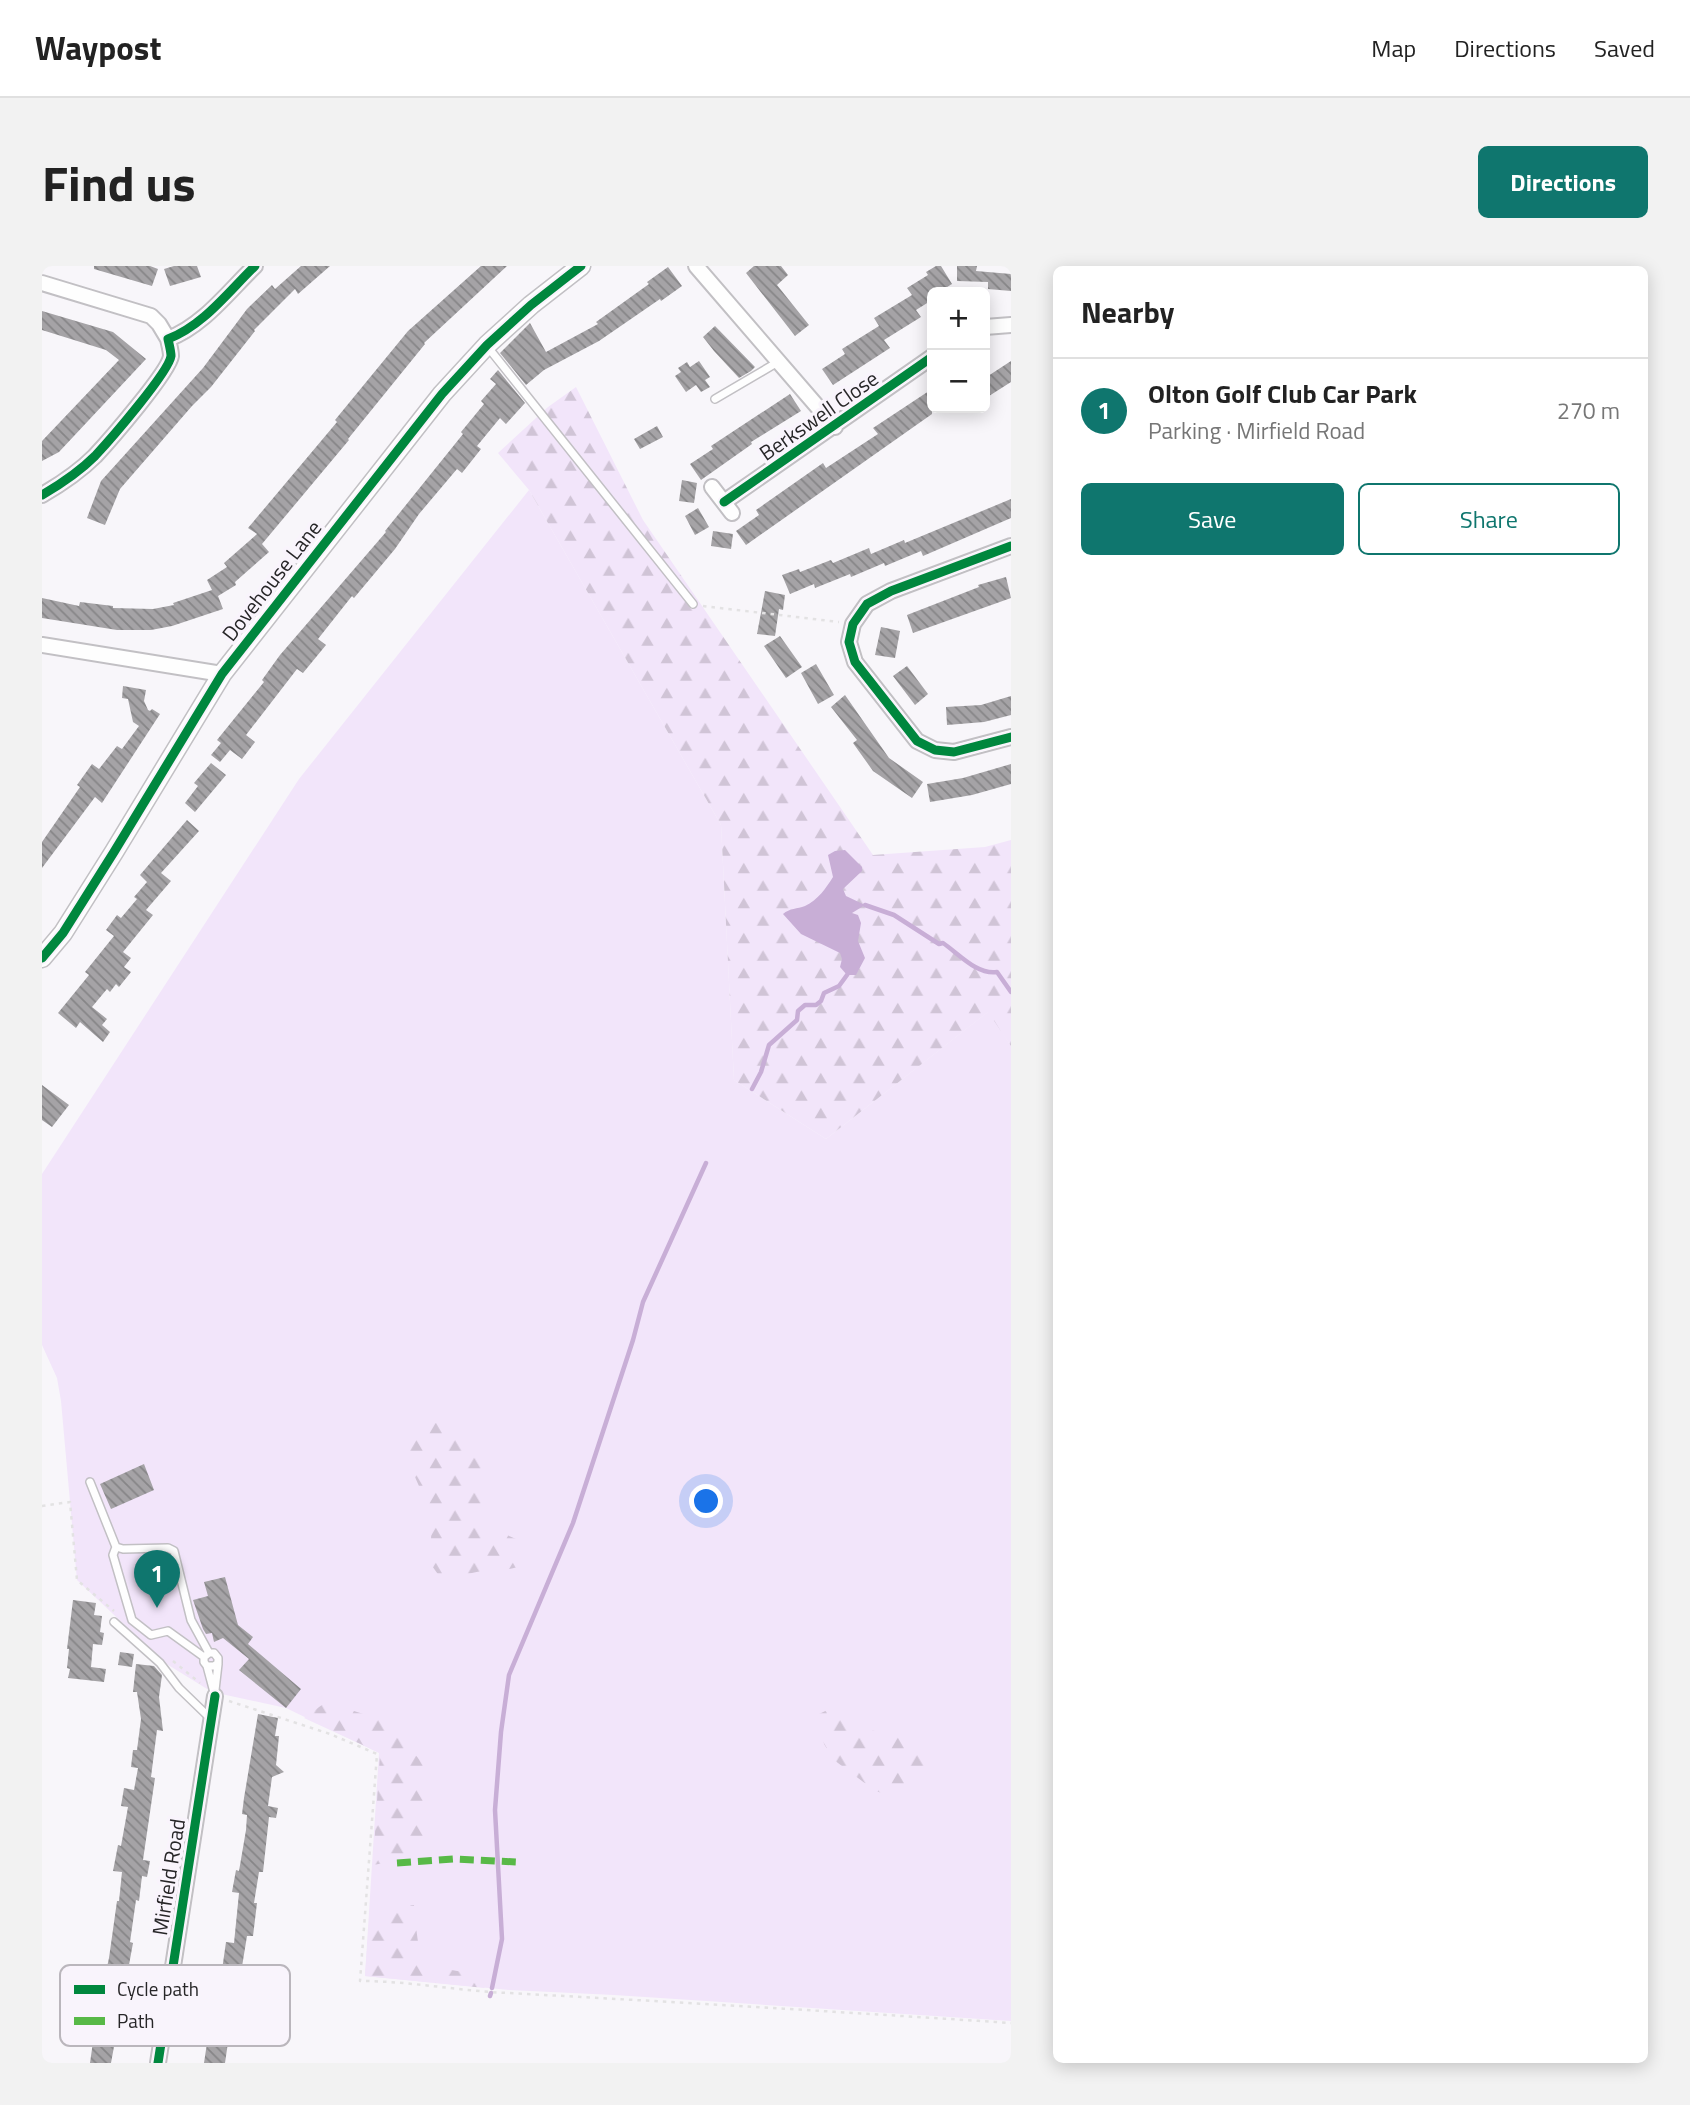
<!DOCTYPE html>
<html lang="en">
<head>
<meta charset="utf-8">
<style>
	body { margin:0; font-family:"Titillium Web",sans-serif; background:#f2f2f2; color:#222 }
	.controls { position:absolute; right:21px; top:21px; display:grid; overflow:hidden; border-radius:10px; box-shadow:0 4px 18px #0003 }
	.controls button { width:63px; height:63px; display:grid; place-items:center; padding:0; border:0; border-bottom:2px solid #e0e0e0; background:#fff; color:#222; font:35px sans-serif }
	.you { position:absolute; left:665px; top:1236px; width:24px; height:24px; margin:-18px; border:5px solid #fff; border-radius:50%; background:#1a73e8; box-shadow:0 0 0 10px #1a73e833 }
	.badge { display:grid; place-items:center; width:46px; height:46px; border-radius:50%; background:#0f766e; color:#fff; font-size:23px; font-weight:700 }
	.pin { position:absolute; translate:-50% -58px; filter:drop-shadow(0 2px 4px #0008) }
	.pin::after { content:''; position:absolute; top:37px; width:24px; height:21px; background:inherit; clip-path:polygon(0 0,100% 0,50% 100%) }
	.list { margin:0; padding:0; list-style:none }
	h2 { display:flex; justify-content:space-between; align-items:center; height:91px; margin:0; padding:0 28px; font-size:30px }
	h2 small { font-size:23px; font-weight:400; color:#767676 }
	.list li { display:grid; grid-template-columns:46px 1fr auto; gap:21px; align-items:center; box-sizing:border-box; height:105px; padding:0 28px; border-top:2px solid #e0e0e0 }
	.list b { display:block; font-size:26px; white-space:nowrap }
	.list p { margin:0; font-size:23px; white-space:nowrap; color:#767676 }
	.list em { font-size:23px; font-style:normal; color:#767676 }
	.actions { display:flex; gap:14px; padding:21px 28px }
	.actions a { flex:1; padding:16px 0; border:2px solid #0f766e; border-radius:10px; text-align:center; font-size:24px; color:#0f766e }
	.actions .main { background:#0f766e; color:#fff }
	.map { position:relative; flex:none; width:969px; height:1797px; overflow:hidden; border-radius:10px }
	header { display:flex; align-items:center; gap:42px; box-sizing:border-box; height:98px; padding:0 35px; background:#fff; border-bottom:2px solid #e0e0e0 }
	header strong { font-size:33px }
	nav { display:flex; gap:38px; margin-inline-start:auto; font-size:24px }
	.intro { display:flex; align-items:center; justify-content:space-between; box-sizing:border-box; height:168px; padding:0 42px }
	h1 { margin:0; font-size:49px }
	.button { padding:18px 32px; border-radius:10px; background:#0f766e; color:#fff; font-size:24px; font-weight:700 }
	main { display:flex; gap:42px; padding:0 42px }
	aside { flex:1; background:#fff; border-radius:10px; box-shadow:0 4px 18px #0003 }
	.map>svg:first-child { display:block }
</style>
</head>
<body>
<header>
<strong>Waypost</strong>
<nav><a>Map</a><a>Directions</a><a>Saved</a></nav>
</header>
<div class="intro"><h1>Find us</h1><a class="button">Directions</a></div>
<main>
<div class="map">
<svg width="969" height="1797" viewBox="0 0 969 1797">
	<defs>
		<pattern id="forest-firs" width="22" height="20" patternUnits="userSpaceOnUse" patternTransform="scale(1.75)"><rect width="22" height="20" fill="#f2e5fa"/><path d="M5 1l3.5 6h-7zM16 11l3.5 6h-7z" fill="#d0c4d6"/></pattern>
		<pattern id="building-back-hatch" width="6" height="6" patternUnits="userSpaceOnUse" patternTransform="scale(1.75)"><rect width="6" height="6" fill="#a5a3a6"/><path d="M-1 5l2 2M0 0l6 6M5-1l2 2" fill="none" stroke="#868587"/></pattern>
	</defs>
	<rect width="100%" height="100%" fill="#f8f6fa"/>
	<!-- grass -->
	<path fill="#f2e5fa" d="M487 224 679 559 692 814 784 873 947 745 969 780V1755L572 1729 467 1724 323 1710 337 1487 244 1442 170 1426 123 1397 35 1314 19 1135 15 1112 0 1079V908L257 513Z"/>
	<!-- forest -->
	<path fill="url(#forest-firs)" d="M534 121 601 254 831 589 943 581 969 574V780L946 746 784 873 692 814 679 559 487 224 456 187 506 141Z
		M400 1155 432 1178 444 1211 439 1240 443 1259 474 1273 483 1285 476 1301C466 1304 458 1304 447 1304 433 1305 415 1312 400 1314L388 1297 390 1250 373 1211 357 1184 369 1164Z
		M284 1436 340 1454 382 1498 385 1529 383 1574 365 1593 331 1599 338 1487 262 1452Z
		M796 1439 825 1464 872 1470 884 1478C890 1503 882 1509 867 1528L849 1531 832 1524 792 1494 782 1478 777 1448Z
		M372 1639C378 1693 372 1700 430 1707L443 1722 323 1710 328 1642Z"/>
	<!-- water -->
	<path fill="#c8aed6" d="M803 584 820 601V605L801 623 804 630 823 639 810 647 816 649 819 657 816 675 823 692 814 709H805L798 701 800 693 798 687 759 668 741 648C748 642 755 643 763 640 776 634 784 622 791 611L786 589 793 585Z"/>
	<g fill="none" stroke-linecap="round" stroke-linejoin="round">
		<!-- stream -->
		<path stroke="#c8aed6" stroke-width="4.5" d="M823 639 852 649 897 678 901 677C917 688 935 709 955 706L969 726
			M710 823 719 806 727 779 755 754 756 745 763 739H774L779 735 782 727 797 720 805 709
			M450 1722 460 1673 453 1544 459 1466 467 1409 531 1257 591 1074 601 1036 664 897
			M448 1730 449 1727"/>
	</g>
	<!-- building -->
	<path fill="url(#building-back-hatch)" d="M52 0H108L116 3 110 20 52 3Z
		M132 0H155L159 11 128 20 122 3Z
		M259 0H288L256 28 253 23 212 64 213 65 169 121 150 140 78 223 63 259 45 252 59 215 161 102 205 43 230 19 233 23Z
		M439 0H465L382 77 383 78 306 173 307 174 220 278 227 286 193 316 194 319 176 330 181 343 130 360 109 364H75L0 352V332L37 340 38 336 71 340V342L111 343 132 339 131 337 170 324 165 314 185 301 182 297 215 268 206 262 295 156 293 154 366 65Z
		M712 0H739L746 9 735 19 767 59 753 70 704 7Z
		M894 0H899L910 18 897 26H890V34L874 44 879 51 842 74 848 82 791 119 780 103 803 88 800 83 837 60 832 52 870 29 865 22 886 9 884 6Z
		M915 0H935L934 5 969 8V25L946 23V16L915 15Z
		M626 1 640 20 619 35 618 33 557 75 502 104 484 119 458 87 488 57 504 86 556 58 554 56 607 18 605 16Z
		M0 45 71 66 104 93 17 186 0 195V175L77 94 64 84 0 64Z
		M673 60 713 101 709 105 697 112 672 85 661 71Z
		M657 95 668 111 663 114 668 121 659 126 654 119 644 126 633 110 639 106 636 102 645 96 648 101Z
		M969 95V116L947 130 943 124V112Z
		M456 104 483 137 464 158 458 152 435 180 439 183 420 207 415 203 377 248 353 283 312 332 310 330 276 373 284 379 261 407 255 403 204 469 213 476 200 493 188 484 178 496 169 489 179 477 175 474 222 416 220 414 238 389 344 266 343 265 421 168 419 166 442 138 439 135 454 118 448 113Z
		M890 123V148L704 279 694 265 717 249 714 244 781 197 784 202 836 168 831 162Z
		M748 128 759 145 709 176 710 178 659 214 648 198 671 183 669 180Z
		M615 160 621 171 598 183 592 173Z
		M640 214 655 217 652 237 637 235Z
		M969 233V252L881 290 879 285 843 300 842 297 809 311 808 308 773 322 772 318 748 328 740 309 757 303 758 306 789 294 791 297 827 282 829 288 862 274 863 277Z
		M656 242 667 261 653 269 643 250Z
		M671 265 691 268 689 283 669 280Z
		M964 311 969 332 871 367 865 349 937 321 936 319Z
		M723 325 743 329 741 344 737 343 733 370 715 368Z
		M839 361 858 365 853 392 833 389Z
		M738 370 760 401 744 412 722 380Z
		M774 398 792 429 776 438 759 407Z
		M865 400 886 428 873 439 851 410Z
		M81 420 104 424 102 435 106 444 108 445 110 443 118 448 60 537 53 531 0 602V576L38 521 35 519 50 498 57 503 75 480 80 483 97 460 91 456 86 433 80 432Z
		M803 429 847 492 881 516 870 532 831 505 811 477 815 474 789 441Z
		M969 430V449L942 456 905 459 904 441 939 439Z
		M169 497 184 509 153 546 143 537 156 520 152 517Z
		M969 498V518L930 529 888 536 885 518 921 512Z
		M145 554 157 565 119 607 129 615 104 644 111 649 81 686 89 692 82 701 89 706 77 721 74 718 68 726 65 723 50 741 65 753 60 759 68 766 61 776 38 756 34 762 16 747 47 709 43 706 72 670 64 664 75 649 79 652 95 633 92 631 105 616 98 609Z
		M0 819 27 839 10 861 0 854Z
		M102 1198 112 1224 69 1243 58 1218Z
		M183 1311 196 1359 211 1371 206 1378 259 1423 244 1442 197 1404 207 1393 181 1372 172 1376 170 1367 164 1368 161 1363 151 1334 166 1330 162 1316Z
		M31 1334 54 1337 52 1349 60 1350 58 1366 62 1367 60 1379 51 1378 49 1401 64 1403 62 1416 26 1412 28 1403 25 1402 27 1383H25Z
		M78 1386 92 1388 90 1401 76 1399Z
		M94 1398 112 1400 120 1409 117 1431 121 1465 115 1464 109 1511 113 1512 101 1594 108 1595 105 1611 100 1610 97 1635 94 1634 88 1676 91 1677 69 1797H48L56 1741 67 1692 75 1635H77L80 1606 71 1605 76 1579 79 1580 86 1541 79 1540 82 1522 92 1524 96 1502 89 1501 91 1484H95L99 1453 95 1426H91Z
		M216 1448 236 1452 233 1470H237L234 1499 242 1506 230 1511 226 1540 236 1542 234 1552 227 1551 221 1606H217L212 1637H215L211 1670H205L197 1719H201L198 1736 192 1735 183 1797H162L176 1704H180L184 1676 192 1677 197 1627 190 1626 194 1604 197 1605 204 1564 205 1549 200 1548 202 1532Z"/>
	<g fill="none" stroke-linecap="round" stroke-linejoin="round">
		<defs>
			<path id="service" d="M445 80 651 338
				M673 133 736 96
				M48 1216 74 1281 81 1283 126 1282 132 1285 149 1354 167 1387
				M74 1281 71 1289 90 1354 109 1369 126 1365 162 1391
				M72 1356 118 1397 137 1422 169 1453
				M165 1400H172L176 1397V1392L172 1387H167L162 1391V1396L165 1400 173 1430
				M173 1424 176 1398"/>
			<path id="minor" d="M654 0 793 161
				M0 17 109 50 117 58 126 73
				M943 61 969 59
				M670 221 690 247
				M0 229C19 218 37 206 53 190 67 175 127 106 129 90 129 85 127 78 126 73 161 60 187 25 213 0
				M682 236 890 91
				M969 280 849 325 825 338 811 358 807 376 813 396 875 475 893 484 912 486 969 471
				M0 379 180 408
				M116 1797 173 1430"/>
			<path id="tertiary" d="M0 692 21 667 72 586 180 408 400 128 445 79 489 39 539 0"/>
		</defs>
		<!-- service casing -->
		<use href="#service" stroke="#c2c0c4" stroke-width="10"/>
		<!-- minor casing -->
		<use href="#minor" stroke="#c2c0c4" stroke-width="18"/>
		<!-- tertiary casing -->
		<use href="#tertiary" stroke="#c2c0c4" stroke-width="21"/>
		<!-- path -->
		<path stroke="#e3e2e3" stroke-width="2.5" stroke-dasharray="3.5 5" stroke-linecap="butt" d="M661 340 797 356
			M0 1240 28 1236 35 1314 72 1345
			M131 1395 158 1417
			M187 1435 288 1468 335 1488 318 1715C368 1715 417 1725 466 1727 634 1736 801 1746 969 1757"/>
		<!-- service -->
		<use href="#service" stroke="#fefefe" stroke-width="7"/>
		<!-- minor -->
		<use href="#minor" stroke="#fefefe" stroke-width="14"/>
		<!-- tertiary -->
		<use href="#tertiary" stroke="#fefefe" stroke-width="18"/>
		<!-- quiet -->
		<path stroke="#58b947" stroke-width="7" stroke-dasharray="14 7" stroke-linecap="butt" d="M355 1597 411 1593 474 1596"/>
		<defs>
			<path id="cycleway" d="M0 229C19 218 37 206 53 190 67 175 127 106 129 90 129 85 127 78 126 73 161 60 187 25 213 0
				M682 236 890 91
				M969 280 849 325 825 338 811 358 807 376 813 396 875 475 893 484 912 486 969 471
				M0 692 21 667 72 586 180 408 400 128 445 79 489 39 539 0
				M116 1797 173 1430"/>
		</defs>
		<!-- cycleway casing -->
		<use href="#cycleway" stroke="#f9f4fc" stroke-width="13"/>
		<!-- cycleway -->
		<use href="#cycleway" stroke="#00873e" stroke-width="9"/>
	</g>
	<g text-anchor="middle" stroke-width="7" stroke-linejoin="round" paint-order="stroke">
		<!-- street labels -->
		<g font-size="21" fill="#272628" stroke="#f9f4fc">
			<text transform="translate(777 150) rotate(-35)" y="7">Berkswell Close</text>
			<text transform="translate(230 315) rotate(-52)" y="7">Dovehouse Lane</text>
			<text transform="translate(127 1611) rotate(-81)" y="7">Mirfield Road</text>
		</g>
	</g>
	<!-- legend -->
	<rect x="18" y="1699" width="230" height="81" rx="10" fill="#f9f4fc" stroke="#bab6bc" stroke-width="2"/>
	<rect x="32" y="1719" width="31" height="9" fill="#00873e"/>
	<rect x="32" y="1751" width="31" height="8" fill="#58b947"/>
	<g font-size="19" fill="#272628">
		<text x="75" y="1730">Cycle path</text>
		<text x="75" y="1762">Path</text>
	</g>
</svg>
<div class="controls">
<button>+</button>
<button>−</button>
</div>
<div class="you"></div>
<div class="pin badge" style="left:115px;top:1342px">1</div>
</div>
<aside>
<h2>Nearby<small></small></h2>
<ul class="list">
<li><span class="badge">1</span><div><b>Olton Golf Club Car Park</b><p>Parking · Mirfield Road</p></div><em>270 m</em></li>
</ul>
<div class="actions"><a class="main">Save</a><a>Share</a></div>
</aside>
</main>
</body>
</html>
